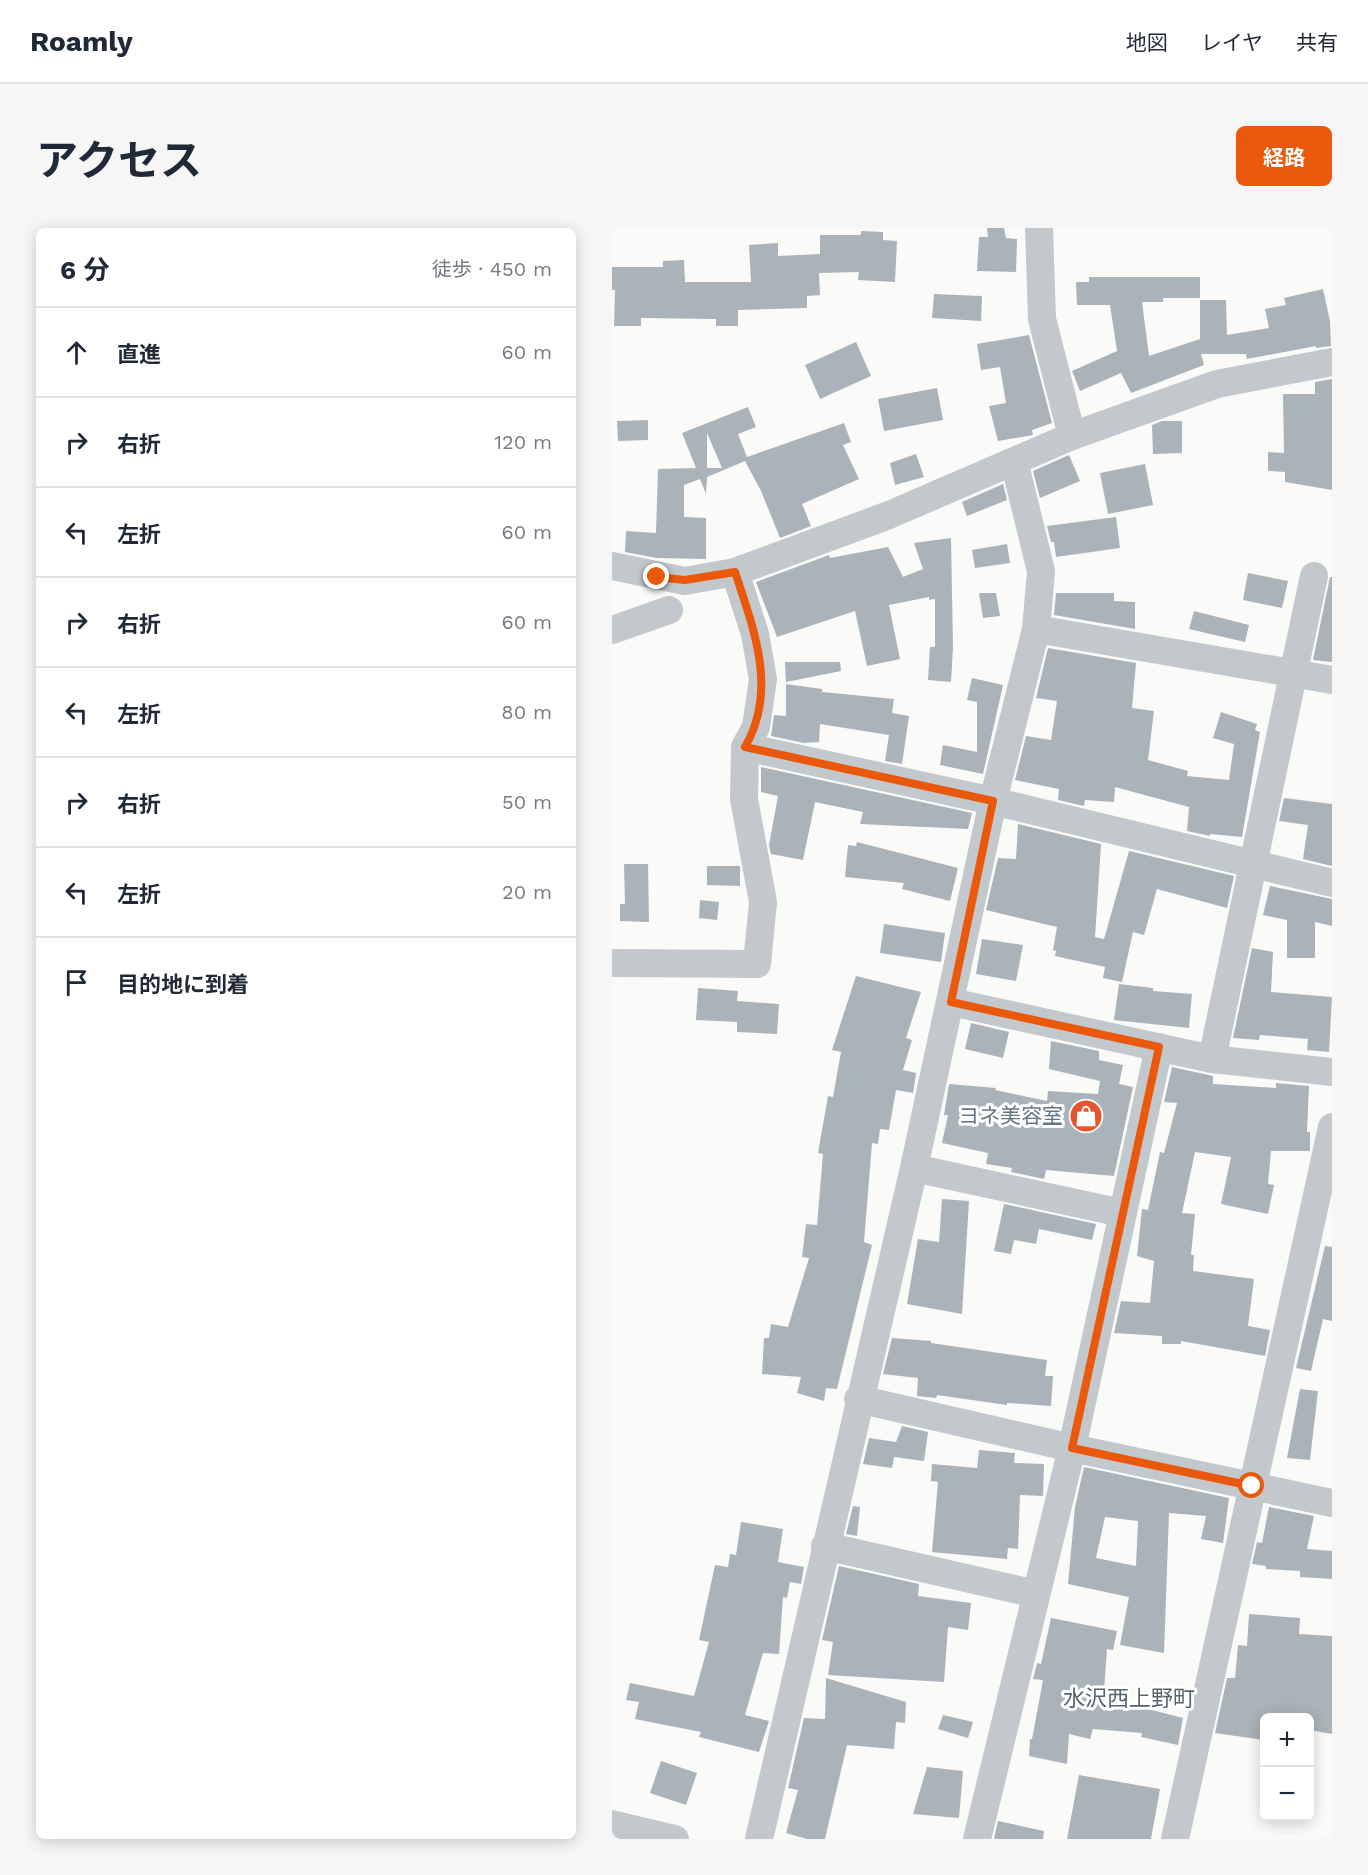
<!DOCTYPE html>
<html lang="ja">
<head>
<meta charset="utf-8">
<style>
	body { margin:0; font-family:"Work Sans","Noto Sans JP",sans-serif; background:#f6f6f7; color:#1f2937 }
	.controls { position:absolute; right:18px; bottom:18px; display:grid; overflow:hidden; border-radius:9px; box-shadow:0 3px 15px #0003 }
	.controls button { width:54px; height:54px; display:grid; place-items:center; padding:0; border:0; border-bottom:2px solid #e0e1e3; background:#fff; color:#1f2937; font:30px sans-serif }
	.stop { position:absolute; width:18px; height:18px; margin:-14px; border:4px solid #ea580c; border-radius:50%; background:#fff }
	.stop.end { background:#ea580c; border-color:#fff; box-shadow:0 2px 6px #0008 }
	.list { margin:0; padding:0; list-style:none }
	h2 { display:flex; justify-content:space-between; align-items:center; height:78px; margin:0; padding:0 24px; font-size:26px }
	h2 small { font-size:20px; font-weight:400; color:#747a83 }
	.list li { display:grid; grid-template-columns:39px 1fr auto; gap:18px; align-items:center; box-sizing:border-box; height:90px; padding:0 24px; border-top:2px solid #e0e1e3 }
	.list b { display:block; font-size:22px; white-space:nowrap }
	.list em { font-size:20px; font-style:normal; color:#747a83 }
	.icon { flex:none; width:33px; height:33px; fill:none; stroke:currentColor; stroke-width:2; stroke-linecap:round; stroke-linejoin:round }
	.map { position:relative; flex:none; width:720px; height:1611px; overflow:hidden; border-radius:9px }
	header { display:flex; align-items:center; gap:36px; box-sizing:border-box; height:84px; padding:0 30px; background:#fff; border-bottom:2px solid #e0e1e3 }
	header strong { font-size:28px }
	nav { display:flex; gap:33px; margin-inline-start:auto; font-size:21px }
	.intro { display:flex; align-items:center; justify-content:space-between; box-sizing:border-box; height:144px; padding:0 36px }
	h1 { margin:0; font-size:42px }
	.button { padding:15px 27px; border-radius:9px; background:#ea580c; color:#fff; font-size:21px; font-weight:700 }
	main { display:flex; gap:36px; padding:0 36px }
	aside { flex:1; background:#fff; border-radius:9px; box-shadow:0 3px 15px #0003 }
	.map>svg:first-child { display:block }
</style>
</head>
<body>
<header>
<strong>Roamly</strong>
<nav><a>地図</a><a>レイヤ</a><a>共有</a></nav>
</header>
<div class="intro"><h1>アクセス</h1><a class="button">経路</a></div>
<main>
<aside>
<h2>6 分<small>徒歩 · 450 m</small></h2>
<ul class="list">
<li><svg class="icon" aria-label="ahead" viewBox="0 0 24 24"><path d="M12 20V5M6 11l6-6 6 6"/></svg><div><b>直進</b></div><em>60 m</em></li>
<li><svg class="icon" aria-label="right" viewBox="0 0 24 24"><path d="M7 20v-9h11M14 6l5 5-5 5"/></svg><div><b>右折</b></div><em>120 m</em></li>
<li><svg class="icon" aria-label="left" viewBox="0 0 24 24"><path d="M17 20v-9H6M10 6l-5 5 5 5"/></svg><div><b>左折</b></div><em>60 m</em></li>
<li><svg class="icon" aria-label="right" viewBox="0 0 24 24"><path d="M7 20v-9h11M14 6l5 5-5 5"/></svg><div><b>右折</b></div><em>60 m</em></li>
<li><svg class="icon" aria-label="left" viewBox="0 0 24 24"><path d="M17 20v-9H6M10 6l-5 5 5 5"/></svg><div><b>左折</b></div><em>80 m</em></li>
<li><svg class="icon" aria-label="right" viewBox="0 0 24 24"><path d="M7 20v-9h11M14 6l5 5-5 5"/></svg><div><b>右折</b></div><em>50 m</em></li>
<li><svg class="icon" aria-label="left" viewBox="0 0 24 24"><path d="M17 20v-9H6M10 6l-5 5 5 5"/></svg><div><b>左折</b></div><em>20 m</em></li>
<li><svg class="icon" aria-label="arrive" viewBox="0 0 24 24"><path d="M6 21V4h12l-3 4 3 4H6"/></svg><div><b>目的地に到着</b></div></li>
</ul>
</aside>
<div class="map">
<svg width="720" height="1611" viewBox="0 0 720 1611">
	<rect width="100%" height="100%" fill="#fafaf8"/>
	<!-- building -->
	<path fill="#aab3b9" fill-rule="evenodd" d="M375 0H392L394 10 405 11 404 44 365 43 367 9H376Z
		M249 3 271 4V12L285 13 283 54 246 52 247 44 207 45 208 67 195 68V80L126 82V98H104V91L29 90V98H2L3 62H0V39H51V33L72 32 73 54H139L137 17 166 15V28L208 26V7H249Z
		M477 49H588V70H551V74H530L537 128 588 111V72H614L615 107 657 100 653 81 674 77 672 70 711 61 718 93 719 118 704 120V118L635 131 634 126H589L592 137 519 165 509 145 468 163 460 143 505 123 498 77H465L464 54H477Z
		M322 66 370 68 369 93 320 90Z
		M417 107 440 195 420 202 421 207 386 213 377 178 394 175 388 139 369 142 365 116Z
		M244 114 259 148 208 171 193 137Z
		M720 151V262L673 254V244L656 243V224L672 225 671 166H703V154Z
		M325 160 331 192 272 203 266 171Z
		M136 179 144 199 126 206 135 229 232 195 239 214 231 217 247 251 190 276 199 298 168 310 149 263 133 233 95 249 94 266 88 251 72 257V289L94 290V331L45 330 13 324 14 303 44 305 46 241 84 240 70 205ZM95 205 110 240H95Z
		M36 192V212L6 213 5 193Z
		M550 193H570V225L541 226 540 197Z
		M304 226 312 249 283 257 278 235Z
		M457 227 468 253 428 270 421 243Z
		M533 236 541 277 496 286 488 245Z
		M391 256 395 272 355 288 350 274Z
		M504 289 508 320 444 329 442 314H439L435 298Z
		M339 310 341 420 339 454 316 452 318 419H323V371L317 372V369L277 377 288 431 255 438 243 383 165 409 144 354 217 327 218 330 276 319 291 349 311 341 302 315Z
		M395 316 398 335 363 340 360 322Z
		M636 345 676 353 670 380 631 372Z
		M718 349H720V434L701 432Z
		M367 365H384L388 388 371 390Z
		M444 365H502V373L523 374V401L442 387Z
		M582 383 637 397 633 414 577 401Z
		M436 420 524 435 520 480 542 483 536 532 576 543 575 548 617 552 622 516 601 510 609 484 645 496 643 502 648 504 630 609 598 606V608L575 603 577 579 503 559 502 574 473 572 472 578 446 572 447 561 403 552 414 508 439 512 445 473 424 470Z
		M173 434H228L229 443 174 454Z
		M360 450 391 457 371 546 328 537 331 517 365 524V474L355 472Z
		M174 456 210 461V464L282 471 280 485 297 488 290 536 273 533 277 507 208 496 207 514 192 515 159 508 162 487 174 488Z
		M149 539 360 585 356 601 248 596 251 584 203 574 191 632 159 626 157 617 166 568 149 564Z
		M672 570 720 576V638L691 631 696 597 667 593Z
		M406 596 489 616 483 709 492 711 517 623 622 648 615 680 545 661 532 707 521 704 510 754 491 750 493 739 443 728 444 723 441 722 445 699 374 682 386 630 404 631Z
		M245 614 346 640 338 673 290 661 292 655 233 649 236 617 244 618Z
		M12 636H36L37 694 8 693V676H13Z
		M95 638H128V658L95 657Z
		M658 658 720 671V698L703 694V730H675V692L651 687Z
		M88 672 107 674 105 692 87 690Z
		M272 696 333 705 329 734 268 725Z
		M370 711 411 717 404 753 364 746Z
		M640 720 661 724 659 764 720 769 717 824 695 822 696 811 648 807 647 812 621 810Z
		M244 748 309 764 294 810 300 812 291 842 304 845 301 865 284 862 277 902 268 901 266 916 260 915 252 1014 260 1017 225 1161 214 1160 212 1173 185 1165 189 1149 150 1146 152 1110H157L159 1096 176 1099 197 1030 190 1029 194 996 205 997 211 926 206 925 216 868 221 869 229 824 220 822Z
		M507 756 541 760V763L580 766 577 800 502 792Z
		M86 760 126 763 125 773 167 776 165 806 125 804V794L84 792Z
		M359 795 397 804 391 830 353 821Z
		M439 813 487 823V832L511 837 507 856 521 859 502 948 434 942 432 951 399 944 400 940 374 936 376 925 330 915 336 887H332L337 856 384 860 383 862 435 873 436 863 486 866 488 853 437 841Z
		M560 839 601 848V856L664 860V855L697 858 695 904H698V923H659L656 956 662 957 656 986 609 976 619 929 583 924 570 985 583 986 579 1027H582L581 1043 642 1051 636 1098 658 1102 653 1128 569 1113V1116H550V1108L502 1105 509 1073 538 1075 542 1033 525 1028 530 981 536 982 548 924 552 925 565 875 552 874Z
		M330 971 357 973 350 1086 295 1076 306 1011 327 1014Z
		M392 976 484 996 480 1012 427 1001 424 1016 402 1012 399 1026 382 1023Z
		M713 1018 720 1019V1093L711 1091 699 1143 684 1140Z
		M280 1110 319 1113V1115L435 1132 433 1148H441L439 1178 395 1175V1177L325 1167 324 1170 305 1168 306 1150 271 1146Z
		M688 1161 706 1163 698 1232 675 1230Z
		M290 1198 316 1204 312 1233 282 1229 280 1240 251 1236 257 1210 284 1214Z
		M367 1222 403 1225 402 1235 432 1236 431 1268 408 1267 406 1321 396 1320 395 1331 320 1324 326 1254 319 1253 320 1236 365 1240Z
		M472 1239 617 1270 611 1315 589 1311 594 1288 557 1285 552 1425 508 1417 517 1369 456 1356 463 1279ZM493 1289 526 1293 524 1338 484 1330Z
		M241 1278 248 1279 245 1308 234 1306Z
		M657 1279 702 1288 695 1321 720 1323V1351L688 1349V1343L654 1341V1338L640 1336 645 1314 650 1315Z
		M129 1294 171 1301 166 1334 192 1339 189 1356 178 1354 175 1370 171 1369 167 1426 151 1425 133 1487 157 1493 147 1524 87 1509 89 1504 23 1491 27 1474 14 1472 18 1455 82 1468 97 1414 87 1412 103 1337 116 1339 118 1326 124 1327Z
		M227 1338 307 1356 306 1368 359 1375 356 1402 336 1399 332 1454 216 1447 221 1414 210 1412Z
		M637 1386 688 1390 687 1406 720 1408V1506L698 1502V1490H652V1512L603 1505 615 1450H623L626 1417 635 1418Z
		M439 1390 505 1403 501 1422 495 1421 491 1477 532 1480 571 1490 566 1517 529 1509 530 1505 481 1501 478 1511 457 1506 455 1536 417 1528 418 1511H420L431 1452 421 1451 425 1435 429 1436Z
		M214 1450 294 1474 293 1495 284 1494 282 1521 235 1517 213 1611H195L174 1605 186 1562 176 1560 192 1490 213 1491Z
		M331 1487 361 1494 356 1510 326 1501Z
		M49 1533 85 1545 74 1577 38 1565Z
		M315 1539 351 1543 347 1590 301 1586Z
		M467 1547 548 1561 539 1611H455Z
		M386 1593 432 1603 431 1611H382Z"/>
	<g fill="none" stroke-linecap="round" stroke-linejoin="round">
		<!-- minor -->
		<path stroke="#c3c8cc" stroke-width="28" d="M427 0 430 91 460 208
			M0 338 73 353 123 344 277 287 460 208 605 156 720 134
			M424 401 720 452
			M0 402 57 382
			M133 519 381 573 720 655
			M2 735 145 736 151 674 132 571 133 519 144 499 151 451 143 406 123 344
			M339 774 600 831 720 844
			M600 831 702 348
			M302 940 510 985
			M246 1171 460 1220 720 1275
			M213 1318 424 1366
			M0 1596 63 1611
			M147 1611 302 940 381 573 424 401 429 343 402 233
			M365 1611 460 1220 547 819
			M563 1611 720 899"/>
	</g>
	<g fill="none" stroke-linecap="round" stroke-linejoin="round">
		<!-- route -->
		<path stroke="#ea580c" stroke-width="8" d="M45 349 73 352 123 344C142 402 166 462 133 519L381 573 339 774 547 819 460 1220 640 1258"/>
	</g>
	<!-- icons -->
	<defs>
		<symbol id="shop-disc" viewBox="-11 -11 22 22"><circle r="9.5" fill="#e4572e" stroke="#fff"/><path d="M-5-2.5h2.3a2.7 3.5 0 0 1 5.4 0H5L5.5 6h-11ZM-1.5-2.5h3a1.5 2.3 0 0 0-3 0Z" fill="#fff"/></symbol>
	</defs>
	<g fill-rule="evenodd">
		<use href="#shop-disc" x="455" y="869" width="38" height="38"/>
	</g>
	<g text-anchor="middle" stroke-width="6" stroke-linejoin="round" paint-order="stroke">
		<!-- poi labels -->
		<g font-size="21" fill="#657683" stroke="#fff" text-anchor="end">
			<text x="451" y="895">ヨネ美容室</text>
		</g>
		<!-- neighbourhood labels -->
		<g font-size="22" fill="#57646e" stroke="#fff">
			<text x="517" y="1478">水沢西上野町</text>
		</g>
	</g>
</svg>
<div class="controls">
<button>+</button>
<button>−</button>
</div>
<div class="stop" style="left:640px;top:1258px"></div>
<div class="stop end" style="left:45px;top:349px"></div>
</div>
</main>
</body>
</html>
